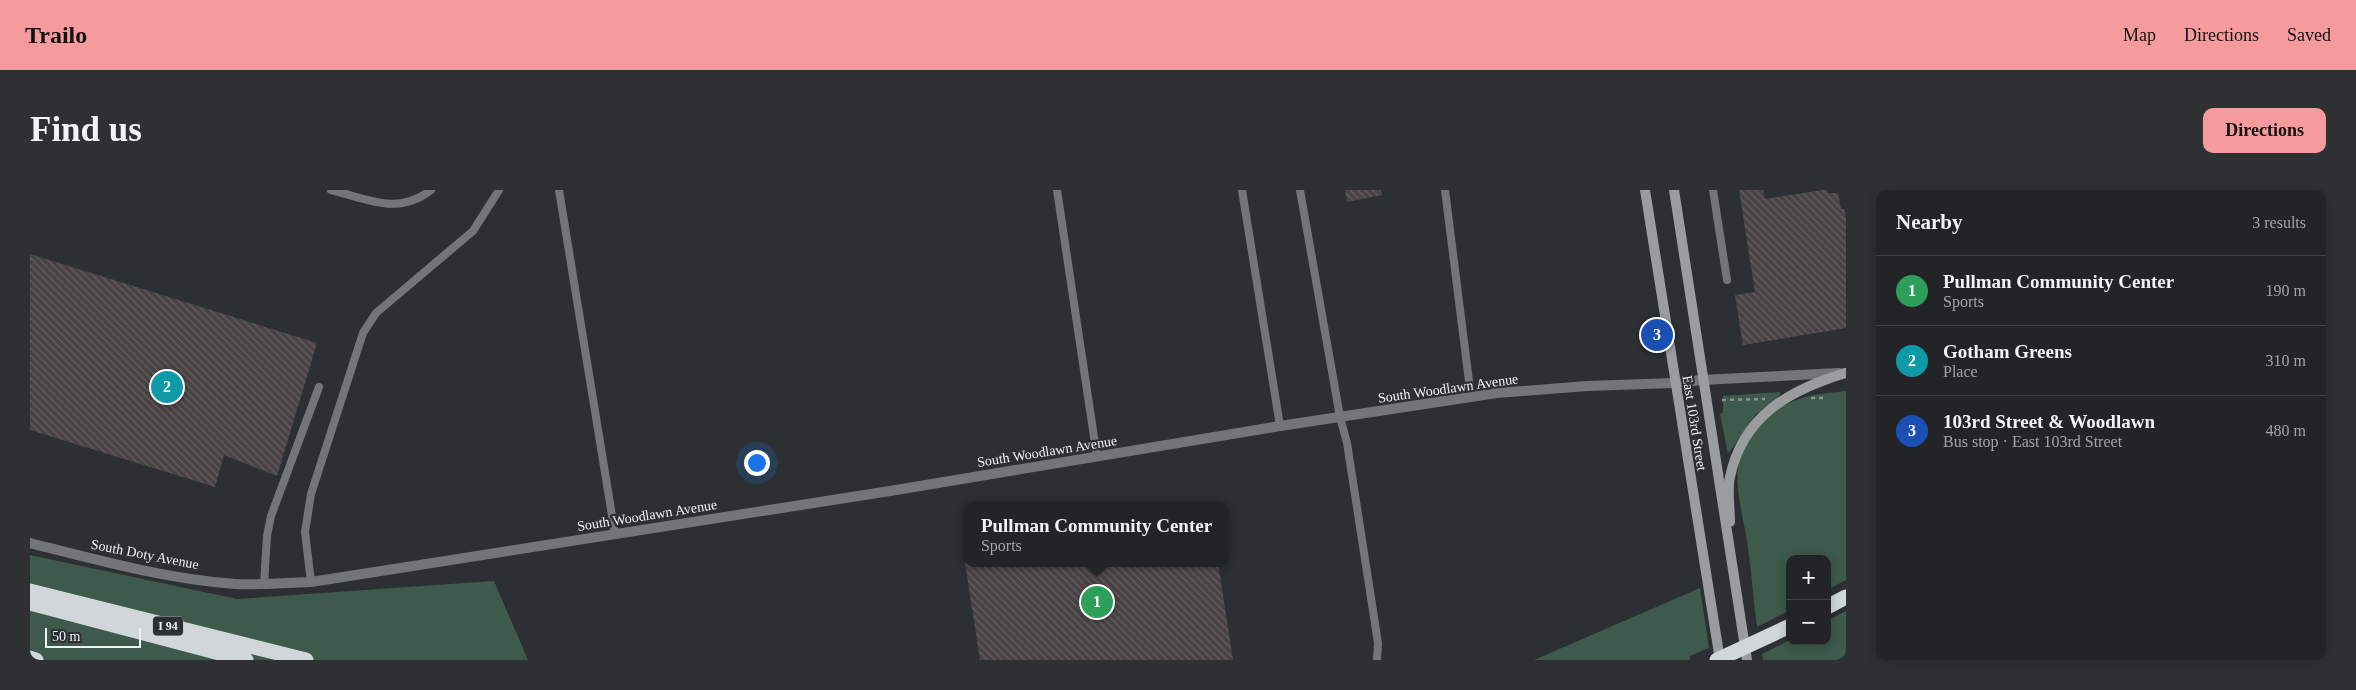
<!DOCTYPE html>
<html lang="en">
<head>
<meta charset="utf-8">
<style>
	body { margin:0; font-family:"Times New Roman",serif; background:#2e3032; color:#f1f3f6 }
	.controls { position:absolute; right:15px; bottom:15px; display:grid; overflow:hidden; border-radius:10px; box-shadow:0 2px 12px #0003 }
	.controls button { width:45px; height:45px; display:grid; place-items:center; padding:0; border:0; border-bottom:1px solid #3f4143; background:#222426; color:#f1f3f6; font:25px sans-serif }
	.scale { position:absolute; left:15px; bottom:12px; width:96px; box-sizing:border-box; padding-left:5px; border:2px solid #eff1f3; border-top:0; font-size:14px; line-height:18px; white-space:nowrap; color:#eff1f3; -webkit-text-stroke:4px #2d3033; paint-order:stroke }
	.you { position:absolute; left:726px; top:272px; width:18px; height:18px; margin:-12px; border:4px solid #fff; border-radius:50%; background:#1a73e8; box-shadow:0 0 0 8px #1a73e833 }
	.badge { display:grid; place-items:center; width:32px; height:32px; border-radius:50%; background:#f59b9d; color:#fff; font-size:16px; font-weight:700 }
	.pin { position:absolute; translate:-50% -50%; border:2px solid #fff; box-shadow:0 1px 5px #0006 }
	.popup { position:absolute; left:934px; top:312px; width:265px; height:65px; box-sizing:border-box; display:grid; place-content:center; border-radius:10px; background:#222426; filter:drop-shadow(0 1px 4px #0005); font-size:16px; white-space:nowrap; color:#a2a4a7 }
	.popup b { font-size:19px; color:#f1f3f6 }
	.popup::after { content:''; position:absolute; left:50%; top:100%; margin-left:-10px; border:10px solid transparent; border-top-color:#222426 }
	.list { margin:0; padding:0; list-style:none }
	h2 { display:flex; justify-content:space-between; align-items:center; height:65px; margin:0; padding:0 20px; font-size:21px }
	h2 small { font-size:16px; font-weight:400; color:#a2a4a7 }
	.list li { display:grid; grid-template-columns:32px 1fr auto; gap:15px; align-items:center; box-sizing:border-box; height:70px; padding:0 20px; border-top:1px solid #3f4143 }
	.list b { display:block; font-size:19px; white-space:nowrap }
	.list p { margin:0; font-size:16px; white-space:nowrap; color:#a2a4a7 }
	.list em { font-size:16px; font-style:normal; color:#a2a4a7 }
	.map { position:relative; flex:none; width:1816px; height:470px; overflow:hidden; border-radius:10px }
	header { display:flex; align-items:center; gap:30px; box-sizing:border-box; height:70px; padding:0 25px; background:#f59b9d; color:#111 }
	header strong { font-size:24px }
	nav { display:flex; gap:28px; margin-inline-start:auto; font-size:18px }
	.intro { display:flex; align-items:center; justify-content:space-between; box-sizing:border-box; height:120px; padding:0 30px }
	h1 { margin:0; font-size:35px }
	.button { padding:12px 22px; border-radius:10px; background:#f59b9d; color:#111; font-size:18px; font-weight:700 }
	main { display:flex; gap:30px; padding:0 30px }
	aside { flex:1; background:#222426; border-radius:10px; box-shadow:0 2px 12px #0003 }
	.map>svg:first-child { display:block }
</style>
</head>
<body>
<header>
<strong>Trailo</strong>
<nav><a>Map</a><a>Directions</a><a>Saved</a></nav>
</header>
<div class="intro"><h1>Find us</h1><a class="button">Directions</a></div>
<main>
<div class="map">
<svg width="1816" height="470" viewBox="0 0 1816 470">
	<defs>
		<pattern id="building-back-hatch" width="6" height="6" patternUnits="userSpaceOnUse" patternTransform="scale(1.25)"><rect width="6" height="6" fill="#494345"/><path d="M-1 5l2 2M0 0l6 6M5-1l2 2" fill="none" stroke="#645f60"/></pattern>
	</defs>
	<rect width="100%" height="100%" fill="#2d3033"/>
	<!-- grass -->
	<path fill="#3d5a4c" d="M1816 201V390L1797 400V369H1760V420L1727 437C1723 410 1722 384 1718 358 1715 334 1705 301 1708 278 1712 249 1737 221 1764 211 1780 204 1799 203 1816 201Z
		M1750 202V205L1725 225 1698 264 1690 224 1693 223V206Z
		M0 365 207 409 464 391 498 470H0Z
		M1670 398 1679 458 1660 466V470H1504Z
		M1816 421V470H1733L1732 464 1760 450 1797 451V431Z"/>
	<!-- building -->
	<path fill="url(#building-back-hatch)" d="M1315 0H1351L1352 5 1317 12Z
		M1709 0H1733L1735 9 1793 0H1797L1798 3H1808L1811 19H1814L1816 28V138L1713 155 1705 105 1725 102Z
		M0 64 287 153 247 286 194 265 185 297 0 240Z
		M935 373H1188L1203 470H950Z"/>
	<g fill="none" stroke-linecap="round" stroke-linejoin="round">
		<!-- path -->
		<path stroke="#8e9193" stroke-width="2.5" stroke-dasharray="4 4" stroke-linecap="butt" d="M1781 208H1794
			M1692 210 1735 209"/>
		<!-- service -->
		<path stroke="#737576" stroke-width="8" d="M301 0C338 9 367 26 401 0
			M529 0 585 344
			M1027 0 1067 267
			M1212 0 1250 236
			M1270 0 1310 227 1317 253 1348 453 1347 470
			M1415 0 1441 207
			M1683 0 1697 90
			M281 392 275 342 281 304 333 143 346 123 443 41 469 0
			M234 394 237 346 241 326 289 197"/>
		<!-- minor -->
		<path stroke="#737576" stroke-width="10" d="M1644 193 1672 190"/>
		<!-- tertiary -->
		<path stroke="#737576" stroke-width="10" d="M1672 190 1809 183
			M0 353C67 370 136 389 205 394 230 395 256 393 281 392L860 301 1250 236 1467 203 1557 196 1644 193"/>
		<!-- secondary -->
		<path stroke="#999d9e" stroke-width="10" d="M1615 0 1690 470
			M1644 0 1717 470
			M1700 332C1700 318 1697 300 1700 287 1713 225 1760 200 1815 183"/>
		<!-- motorway -->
		<path stroke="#d1d7d9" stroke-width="15" d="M0 401 276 470
			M0 413 216 470
			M1797 417 1816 407
			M0 468 6 470
			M1687 470 1760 436"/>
	</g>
	<g text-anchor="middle" stroke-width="4.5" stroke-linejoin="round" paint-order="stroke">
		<!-- shield labels -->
		<rect fill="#2d3033" stroke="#b5b7b9" stroke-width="1" x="123" y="426.5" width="30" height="19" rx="4"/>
		<g font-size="12" font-weight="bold" fill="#eff1f3">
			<text x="138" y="440">I 94</text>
		</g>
		<!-- street labels -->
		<g font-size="14" fill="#eff1f3" stroke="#2d3033">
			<text transform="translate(1418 198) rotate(-8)" y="5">South Woodlawn Avenue</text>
			<text transform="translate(1665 233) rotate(81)" y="5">East 103rd Street</text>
			<text transform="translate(1017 261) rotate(-9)" y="5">South Woodlawn Avenue</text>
			<text transform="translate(617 325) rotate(-9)" y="5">South Woodlawn Avenue</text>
			<text transform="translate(115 364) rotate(11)" y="5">South Doty Avenue</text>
		</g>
	</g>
</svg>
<div class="controls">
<button>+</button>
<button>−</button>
</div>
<div class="scale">50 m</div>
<div class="you"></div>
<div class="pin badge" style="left:1067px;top:412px;background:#2e9e5b">1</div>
<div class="popup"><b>Pullman Community Center</b>Sports</div>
<div class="pin badge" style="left:137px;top:197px;background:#0f9aa8">2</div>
<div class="pin badge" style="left:1627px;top:145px;background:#1a4fb4">3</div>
</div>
<aside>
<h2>Nearby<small>3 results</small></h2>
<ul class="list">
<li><span class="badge" style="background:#2e9e5b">1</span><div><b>Pullman Community Center</b><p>Sports</p></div><em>190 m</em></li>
<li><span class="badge" style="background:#0f9aa8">2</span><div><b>Gotham Greens</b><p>Place</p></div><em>310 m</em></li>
<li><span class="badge" style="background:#1a4fb4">3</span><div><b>103rd Street &amp; Woodlawn</b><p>Bus stop · East 103rd Street</p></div><em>480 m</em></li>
</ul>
</aside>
</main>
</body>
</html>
